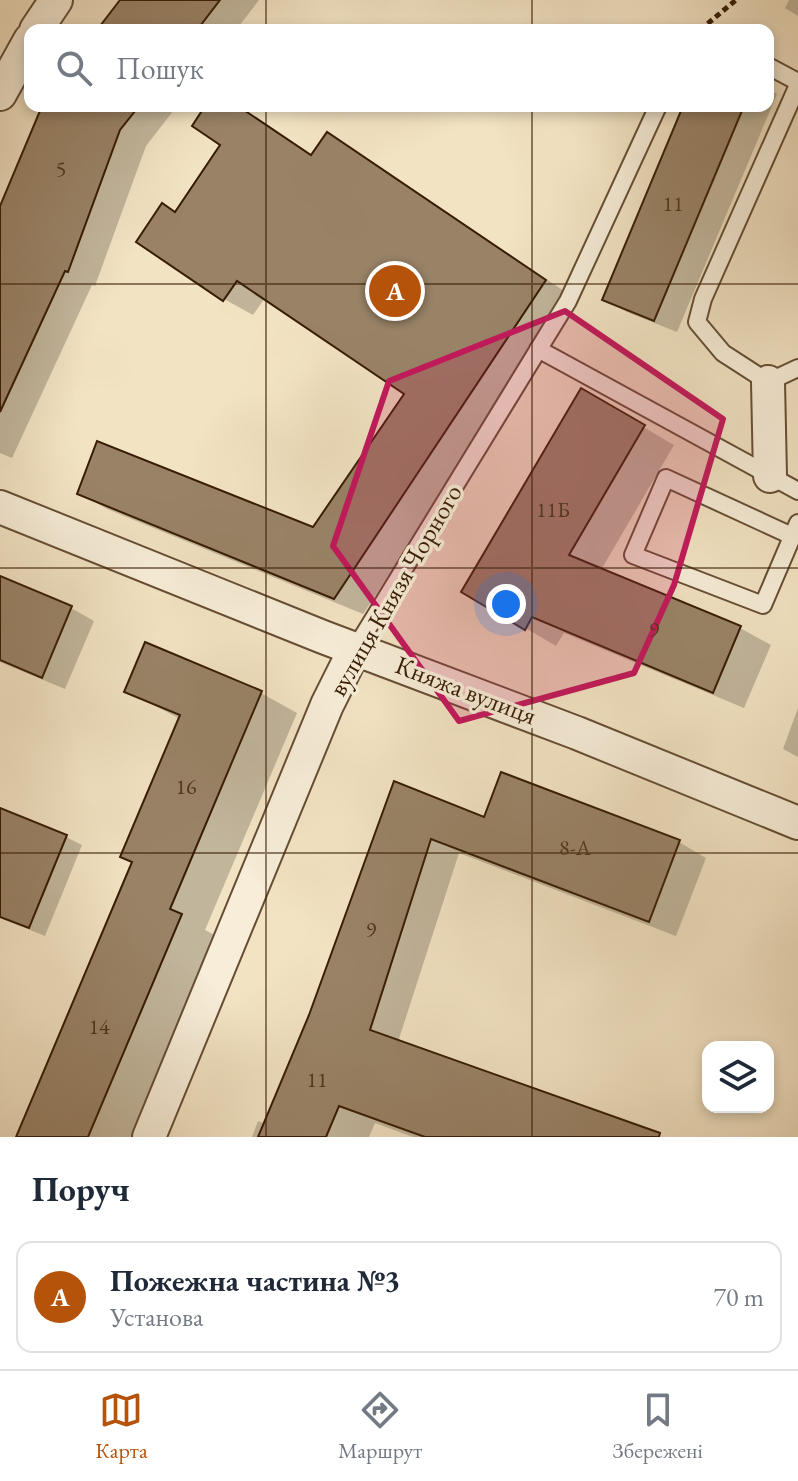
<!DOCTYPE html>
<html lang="uk">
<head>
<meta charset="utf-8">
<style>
	body { margin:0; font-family:"EB Garamond",serif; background:#f2f2f3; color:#1f2937 }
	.controls { position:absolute; right:24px; bottom:24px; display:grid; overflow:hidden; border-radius:16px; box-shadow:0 4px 12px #0003 }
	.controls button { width:72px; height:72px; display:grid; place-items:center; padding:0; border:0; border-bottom:2px solid #e0e1e3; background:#fff; color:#1f2937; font:40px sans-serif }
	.you { position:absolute; left:506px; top:604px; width:28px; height:28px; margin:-20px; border:6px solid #fff; border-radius:50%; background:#1a73e8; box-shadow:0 0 0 12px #1a73e833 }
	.badge { display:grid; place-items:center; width:52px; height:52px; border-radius:50%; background:#b45309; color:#fff; font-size:26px; font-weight:700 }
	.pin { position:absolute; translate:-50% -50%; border:4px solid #fff; box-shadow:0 2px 8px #0006 }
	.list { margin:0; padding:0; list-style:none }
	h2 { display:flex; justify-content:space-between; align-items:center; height:104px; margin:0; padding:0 32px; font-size:34px }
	h2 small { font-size:26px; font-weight:400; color:#747a83 }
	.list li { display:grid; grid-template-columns:52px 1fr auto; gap:24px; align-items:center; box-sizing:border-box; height:112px; margin:0 16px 16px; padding:0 16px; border:2px solid #e0e1e3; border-radius:16px }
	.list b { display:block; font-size:30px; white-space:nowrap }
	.list p { margin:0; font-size:26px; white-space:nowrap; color:#747a83 }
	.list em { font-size:26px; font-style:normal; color:#747a83 }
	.icon { flex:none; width:44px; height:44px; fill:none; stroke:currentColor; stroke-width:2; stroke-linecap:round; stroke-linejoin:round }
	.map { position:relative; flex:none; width:798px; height:1137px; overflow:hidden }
	.search { position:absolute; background:#fff; box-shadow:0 4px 12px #0003; left:24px; right:24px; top:24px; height:88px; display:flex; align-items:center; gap:20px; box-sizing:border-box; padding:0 28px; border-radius:16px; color:#747a83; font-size:30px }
	.sheet { height:232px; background:#fff }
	nav { display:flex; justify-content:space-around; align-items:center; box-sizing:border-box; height:112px; border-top:2px solid #e0e1e3; background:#fff; font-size:22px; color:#747a83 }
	nav a { display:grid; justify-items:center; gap:4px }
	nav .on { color:#b45309 }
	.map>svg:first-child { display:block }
</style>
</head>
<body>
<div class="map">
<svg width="798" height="1137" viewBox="0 0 798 1137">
	<rect width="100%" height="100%" fill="#f2e3c3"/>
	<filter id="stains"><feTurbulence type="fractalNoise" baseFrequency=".0025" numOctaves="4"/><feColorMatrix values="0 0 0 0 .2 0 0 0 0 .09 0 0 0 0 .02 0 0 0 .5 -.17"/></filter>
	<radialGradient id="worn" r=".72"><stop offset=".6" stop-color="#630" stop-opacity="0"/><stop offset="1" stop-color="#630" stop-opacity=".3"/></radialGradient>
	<!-- shadow -->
	<path fill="#0003" d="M122 0H259L236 30H99Z
		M789 0H798V16L785 8Z
		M768 89 777 94 677 332 627 312 605 299 685 106H768Z
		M44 106H177L146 146 95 286 92 285 12 458 0 453V211Z
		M208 106H238L313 156 328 135 356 151 573 297 363 614 107 509 79 493 314 529 407 393 265 298 253 315 224 299 176 214 223 144Z
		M582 391 674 445 601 570 740 628 771 645 744 708 564 633 556 646 464 592Z
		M0 578 71 608 94 621 65 689 0 662Z
		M127 691 261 693 297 713 205 930 217 936 133 1137H18L134 863 180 719Z
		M798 708V757L783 749Z
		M502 775 679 842 706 858 676 936 459 853 398 1042 651 1137H413L375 1123 369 1137H252L258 1121 266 1124 311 1016 395 784 485 819Z
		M0 810 66 837 82 845 45 936 0 918Z"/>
	<!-- building -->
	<path fill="#998367" stroke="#381c04" stroke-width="2" d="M120 0H220L197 30H97Z
		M42 106H139L120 130 68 272 65 271 0 412V206Z
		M205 106H238L311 155 327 132 546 280 334 599 77 494 97 441 313 527 404 394 237 281 223 301 136 242 162 203 175 212 220 145 192 126Z
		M683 106H744L654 321 602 300Z
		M581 388 645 425 569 555 741 626 713 693 532 617 525 630 461 592Z
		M0 576 72 606 42 678 0 660Z
		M145 642 262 691 170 909 182 914 88 1137H16L132 862 120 857 180 715 124 692Z
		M501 772 680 840 649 922 431 839 370 1030 660 1133 659 1137H425L339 1106 326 1137H258L309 1015 394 781 484 817Z
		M0 808 67 835 29 928 0 917Z"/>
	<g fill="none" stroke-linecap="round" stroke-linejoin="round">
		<defs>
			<path id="service" d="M768 66 798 82
				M798 85 703 299 697 322 723 353 768 382 798 368
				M538 349 798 491
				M792 536 666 478 633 555 763 605 798 523
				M355 649 568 301 658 106"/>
			<path id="minor" d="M36 30 56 0
				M0 94 30 40
				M768 382 770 476
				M0 507 323 637 577 733 798 823
				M149 1137 327 705 355 649"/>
		</defs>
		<!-- service casing -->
		<use href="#service" stroke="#664e34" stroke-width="20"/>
		<!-- minor casing -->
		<use href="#minor" stroke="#664e34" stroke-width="36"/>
		<!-- path -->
		<path stroke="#381c04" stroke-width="5" stroke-dasharray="6 4" stroke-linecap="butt" d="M700 30 736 0"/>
		<!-- service -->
		<use href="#service" stroke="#f7edd8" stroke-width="16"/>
		<!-- minor -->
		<use href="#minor" stroke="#f7edd8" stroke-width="32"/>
	</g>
	<!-- marked area -->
	<path fill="#c2185b" fill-opacity="0.2" stroke="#c2185b" stroke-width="6" stroke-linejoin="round" d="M565 311 723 419 674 585 634 673 459 721 333 546 389 381Z"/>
	<!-- grid -->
	<path fill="none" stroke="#381c04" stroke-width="2" stroke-opacity="0.55" d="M266 0V30M532 0V30M266 106V1137M532 106V1137M0 284H798M0 568H798M0 853H798"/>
	<g text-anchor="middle" stroke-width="7" stroke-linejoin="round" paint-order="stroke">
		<!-- number labels -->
		<g font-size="22" fill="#50361d">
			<text x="61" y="176">5</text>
			<text x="673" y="211">11</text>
			<text x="553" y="517">11Б</text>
			<text x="654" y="637">9</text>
			<text x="186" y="794">16</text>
			<text x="575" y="855">8-А</text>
			<text x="371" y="937">9</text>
			<text x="99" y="1034">14</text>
			<text x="317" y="1087">11</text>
		</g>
		<!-- street labels -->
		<g font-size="26" fill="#381c04" stroke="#f7edd8">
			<text transform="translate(395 590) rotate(-60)" y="9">вулиця Князя Чорного</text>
			<text transform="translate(466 690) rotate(21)" y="9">Княжа вулиця</text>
		</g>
	</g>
	<rect width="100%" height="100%" filter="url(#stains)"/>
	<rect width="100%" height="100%" fill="url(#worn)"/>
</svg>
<div class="controls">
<button><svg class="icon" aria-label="layers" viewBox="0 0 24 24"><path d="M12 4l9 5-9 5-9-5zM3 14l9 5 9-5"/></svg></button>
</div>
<div class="you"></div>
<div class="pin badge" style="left:395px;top:291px">A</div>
<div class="search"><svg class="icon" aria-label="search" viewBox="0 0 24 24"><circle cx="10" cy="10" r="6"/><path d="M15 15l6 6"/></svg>Пошук</div>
</div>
<section class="sheet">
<h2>Поруч<small></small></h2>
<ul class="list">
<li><span class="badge">A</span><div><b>Пожежна частина №3</b><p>Установа</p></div><em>70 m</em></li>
</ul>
</section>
<nav>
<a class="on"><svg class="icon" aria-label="map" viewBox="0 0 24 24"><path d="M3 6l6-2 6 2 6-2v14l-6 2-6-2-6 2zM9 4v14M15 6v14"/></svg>Карта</a>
<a><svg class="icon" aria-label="directions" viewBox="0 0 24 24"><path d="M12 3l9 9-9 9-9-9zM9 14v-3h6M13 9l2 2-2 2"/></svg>Маршрут</a>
<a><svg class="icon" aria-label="saved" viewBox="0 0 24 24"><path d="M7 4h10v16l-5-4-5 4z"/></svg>Збережені</a>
</nav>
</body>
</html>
